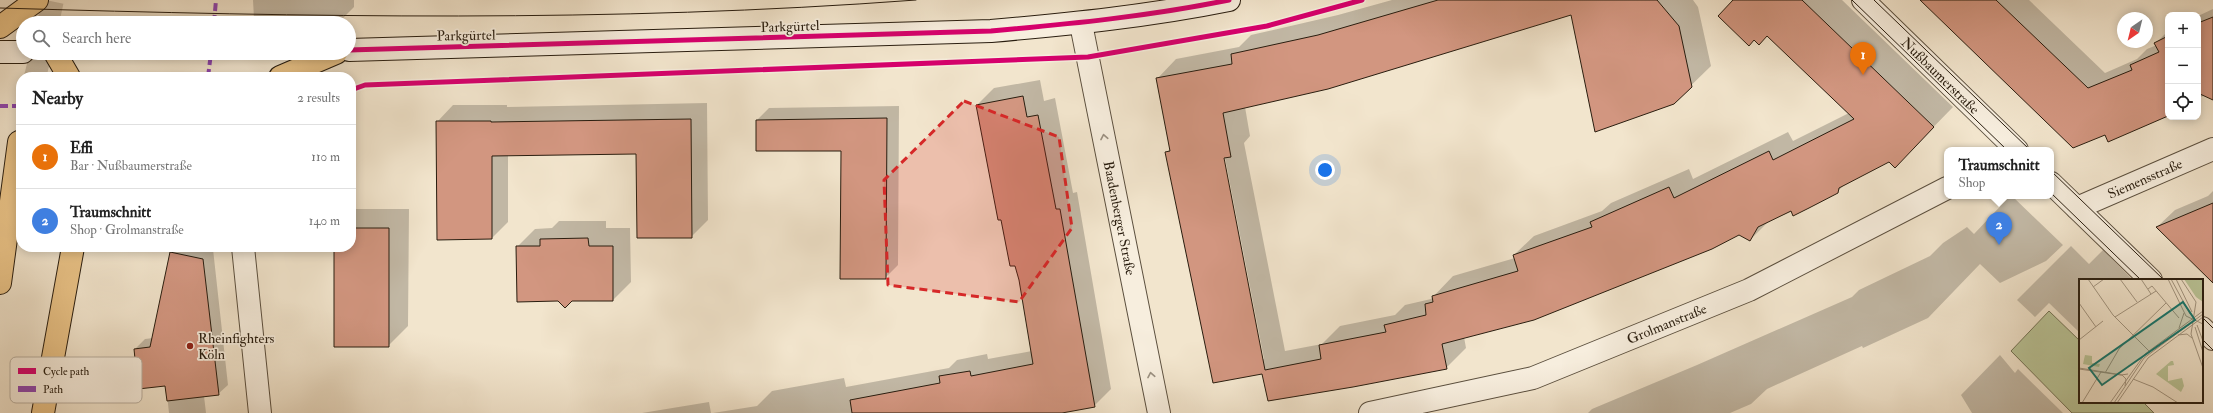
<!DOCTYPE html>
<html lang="en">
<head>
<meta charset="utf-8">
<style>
	body { margin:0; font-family:"IM FELL Double Pica",serif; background:#f6f6f6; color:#222 }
	.controls { position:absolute; right:12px; top:12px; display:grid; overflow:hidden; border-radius:8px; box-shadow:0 2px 10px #0003 }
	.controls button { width:36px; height:36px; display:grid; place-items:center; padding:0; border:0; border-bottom:1px solid #e0e0e0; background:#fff; color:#222; font:20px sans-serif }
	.compass { position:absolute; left:2117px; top:12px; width:36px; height:36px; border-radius:50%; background:#fff; box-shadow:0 2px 10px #0003; rotate:215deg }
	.you { position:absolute; left:1325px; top:170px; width:14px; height:14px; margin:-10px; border:3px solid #fff; border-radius:50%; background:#1a73e8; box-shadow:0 0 0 6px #1a73e833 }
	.badge { display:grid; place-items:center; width:26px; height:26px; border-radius:50%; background:#0b8043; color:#fff; font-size:13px; font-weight:700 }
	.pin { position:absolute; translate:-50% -33px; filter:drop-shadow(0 1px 2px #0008) }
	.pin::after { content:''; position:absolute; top:21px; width:14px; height:12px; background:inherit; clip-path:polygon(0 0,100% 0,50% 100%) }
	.popup { position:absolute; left:1944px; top:147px; width:110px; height:52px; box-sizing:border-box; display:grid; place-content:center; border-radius:8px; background:#fff; filter:drop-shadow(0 1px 3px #0005); font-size:13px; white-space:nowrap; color:#767676 }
	.popup b { font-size:15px; color:#222 }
	.popup::after { content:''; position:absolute; left:50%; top:100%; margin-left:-8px; border:8px solid transparent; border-top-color:#fff }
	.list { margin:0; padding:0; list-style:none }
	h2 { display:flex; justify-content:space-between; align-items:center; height:52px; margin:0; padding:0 16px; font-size:17px }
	h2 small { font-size:13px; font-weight:400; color:#767676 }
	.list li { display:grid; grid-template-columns:26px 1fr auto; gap:12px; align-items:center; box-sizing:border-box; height:64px; padding:0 16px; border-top:1px solid #e0e0e0 }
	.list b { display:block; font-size:15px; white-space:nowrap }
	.list p { margin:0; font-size:13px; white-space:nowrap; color:#767676 }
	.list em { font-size:13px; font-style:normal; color:#767676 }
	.icon { flex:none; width:22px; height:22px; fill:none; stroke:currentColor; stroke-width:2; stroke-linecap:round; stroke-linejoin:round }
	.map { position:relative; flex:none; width:2213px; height:413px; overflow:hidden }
	.search { position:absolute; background:#fff; box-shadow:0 2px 10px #0003; left:16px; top:16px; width:340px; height:44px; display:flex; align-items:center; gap:10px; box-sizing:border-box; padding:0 14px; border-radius:22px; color:#767676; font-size:15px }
	.panel { position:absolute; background:#fff; box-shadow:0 2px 10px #0003; left:16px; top:72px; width:340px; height:180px; border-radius:16px }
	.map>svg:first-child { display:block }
</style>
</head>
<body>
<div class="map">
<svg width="2213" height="413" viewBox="0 0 2213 413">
	<rect width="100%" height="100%" fill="#f2e5cd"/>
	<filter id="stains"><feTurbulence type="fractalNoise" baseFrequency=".005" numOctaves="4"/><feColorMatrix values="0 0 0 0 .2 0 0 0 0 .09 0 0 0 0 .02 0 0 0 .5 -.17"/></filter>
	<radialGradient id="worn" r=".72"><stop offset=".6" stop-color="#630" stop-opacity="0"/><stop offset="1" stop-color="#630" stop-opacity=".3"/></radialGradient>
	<!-- green -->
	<path fill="#bac598" stroke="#727154" d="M2049 311 2080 341V402H2143L2154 413H2072L2011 351Z"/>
	<!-- shadow -->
	<path fill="#0003" fill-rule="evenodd" d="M253 0H354V7L340 21 254 19Z
		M1392 0H1693L1698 7 1711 66 1673 103 1571 14 1245 107 1250 136 1244 143 1285 351 1322 344 1340 326 1395 315 1405 305 1431 299 1453 276 1515 258 1514 255 1534 236 1602 211 1611 203 1689 169 1693 179 1788 132 1793 141 1849 113 1731 0H1842L1953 107 1914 147 1846 183 1837 192 1769 221 1750 240 1739 234 1464 337 1466 348 1446 368 1263 373 1167 152 1170 149 1157 79 1176 59 1239 47 1251 35 1338 15ZM1224 153 1264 359H1262L1222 154Z
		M1922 0H2029L2105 73 2137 59 2147 49 2157 45 2156 43 2168 31V115L2105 134Z
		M2213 9V92L2198 98V16Z
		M1040 80 1044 101 1055 98 1073 193 1077 192 1111 389 1094 406 1057 413H713L757 406 772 391 844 378 846 387 949 368 957 360 987 354 988 359 1032 351 1020 280 977 105 994 88Z
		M707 103 708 220 691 237 637 153 508 155V222L492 238 437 122 453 105H507V107Z
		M899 106 898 265 885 278 842 150 757 120 769 108Z
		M2213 191V281L2157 227 2175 210 2208 196Z
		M2010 196H2012L2063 245 2046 261 2000 283 1980 264 1928 318 1863 348 1862 346 1767 389 1751 404 1730 413H1588L1592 409 1697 365 1852 297 1859 290 1930 256 1943 243 1967 227 1974 234Z
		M355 209H409L408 326 388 346 335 247H351V212Z
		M559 221H606V228H630L631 282 613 300 517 247 535 229 552 228Z
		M2071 246 2089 264 2103 250 2133 280H2080V333L2049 303 2035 317 2017 300Z
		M176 247H202L213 249 228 385 218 394 204 396 206 413H169L166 385 135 349 145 339 153 338 171 252Z
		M2000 355 2015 373 2018 369 2063 413H1972L1961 395Z
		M709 402 711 413H642Z"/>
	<!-- building -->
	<path fill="#d29680" stroke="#291d0f" d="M1438 0H1657L1679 26 1692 87 1674 104 1595 132 1571 15 1328 89 1223 113 1231 157 1224 158 1265 370 1321 359 1319 345 1386 332 1384 325 1426 315 1425 304 1433 302 1432 296 1518 271 1513 255 1592 227 1590 222 1669 187 1674 198 1769 151 1773 160 1854 119 1767 36 1759 45 1754 40 1749 46 1718 16 1733 0H1802L1934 127 1895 168 1889 162 1839 188 1838 193 1809 208 1793 216 1791 211 1758 227 1750 241 1739 235 1712 249 1534 320 1442 344 1447 369 1353 387 1268 401 1262 374 1213 383 1165 152 1170 151 1156 78 1232 64 1231 54 1318 35Z
		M1920 0H1996L2088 88 2132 70 2130 65 2159 52 2154 43 2168 36V116L2108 142 2105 135 2073 148Z
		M2213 17V100L2200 94 2198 96V23Z
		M1023 96 1027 117 1038 115 1056 209H1060L1095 407 1062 413H852L850 400 940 383 939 376 970 371 971 376 1033 364 1019 280 1015 266H1010L1001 220H998L976 105Z
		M887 118 886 279H840L841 151H756V120Z
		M691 119 692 238H637L636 154 492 156V239L437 240 436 121H491V122Z
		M2213 203V283L2156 227Z
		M351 228H389V347H334V247H351Z
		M588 238 589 246H613V301H572L565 308 558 301 517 302 516 246H540V239Z
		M170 252 203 259 219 395 167 401 165 386 138 389 134 349 150 347Z"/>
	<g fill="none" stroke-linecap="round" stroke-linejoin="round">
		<!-- motorway-tunnel -->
		<path stroke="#cabda7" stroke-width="22" stroke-dasharray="22 11" stroke-linecap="butt" d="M48 23 53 0
			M35 77 41 53"/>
		<defs>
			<g id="minor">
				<path id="s1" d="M1081 24 1159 413"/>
				<path id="s2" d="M2077 208 2213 149"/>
				<path d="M243 247 260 413"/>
				<path id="s3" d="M1370 413 1533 378 1749 290 1947 188"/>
			</g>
			<g id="tertiary">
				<path id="s4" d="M1863 0 2017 150"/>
				<path d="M2051 183 2151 280"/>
				<path d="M2202 328 2213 339"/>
			</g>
			<path id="secondary" d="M349 50 991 31C1071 24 1150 16 1229 0
				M0 52H23"/>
			<path id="trunk" d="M0 27 37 0"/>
			<path id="motorway" d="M55 53 69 77
				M280 77 336 53
				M0 283 19 142
				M43 413 73 247"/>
		</defs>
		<!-- minor casing -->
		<use href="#minor" stroke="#5b4f3e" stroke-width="24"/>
		<!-- tertiary casing -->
		<use href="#tertiary" stroke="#5b4f3e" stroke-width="24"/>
		<!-- secondary casing -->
		<use href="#secondary" stroke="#291d0f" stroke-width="24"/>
		<!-- trunk casing -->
		<use href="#trunk" stroke="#291d0f" stroke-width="24"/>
		<!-- motorway casing -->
		<use href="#motorway" stroke="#291d0f" stroke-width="24"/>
		<!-- minor -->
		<use href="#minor" stroke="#f7eede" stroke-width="22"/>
		<!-- tertiary -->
		<use href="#tertiary" stroke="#f7eede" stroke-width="22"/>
		<!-- secondary -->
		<use href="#secondary" stroke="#f7eede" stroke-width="22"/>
		<!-- trunk -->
		<use href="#trunk" stroke="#e9c286" stroke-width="22"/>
		<!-- motorway -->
		<use href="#motorway" stroke="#e9c286" stroke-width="22"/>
		<!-- tram -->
		<path stroke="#291d0f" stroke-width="1" d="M1852 0 2007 150
			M1874 0 2030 150
			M0 8C306 17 611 23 916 0
			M2051 171 2164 280
			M2051 193 2141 280
			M2202 317 2213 328
			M2202 339 2213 350"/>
		<!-- quiet -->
		<path stroke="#8e44ad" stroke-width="4" stroke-dasharray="8 4" stroke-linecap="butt" d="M214 23 216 0
			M208 77 211 53
			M0 106H21"/>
		<defs>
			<path id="cycleway" d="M349 50 991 31C1071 24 1150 16 1229 0
				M351 90 365 85 1088 57 1267 26 1362 0"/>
		</defs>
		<!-- cycleway casing -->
		<use href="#cycleway" stroke="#f7eede" stroke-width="8"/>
		<!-- cycleway -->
		<use href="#cycleway" stroke="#d6006c" stroke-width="5"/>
	</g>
	<!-- one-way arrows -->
	<defs><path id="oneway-chevron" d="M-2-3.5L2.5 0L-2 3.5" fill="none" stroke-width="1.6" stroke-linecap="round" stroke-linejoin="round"/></defs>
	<g stroke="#9a9081">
		<use href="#oneway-chevron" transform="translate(1104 137) rotate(-101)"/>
		<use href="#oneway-chevron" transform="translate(1151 375) rotate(-101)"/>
	</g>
	<!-- marked area -->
	<path fill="#d62828" fill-opacity="0.2" stroke="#d62828" stroke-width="3" stroke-dasharray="8 5" stroke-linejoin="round" d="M964 101 1059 137 1072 228 1019 302 888 285 884 180Z"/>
	<!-- markers -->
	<circle fill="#8f2418" stroke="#f7eede" stroke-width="1.5" cx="190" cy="346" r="4"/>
	<g text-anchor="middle" stroke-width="3.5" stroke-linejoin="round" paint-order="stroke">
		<!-- street labels -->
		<g font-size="14" fill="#291d0f" stroke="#f7eede">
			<text transform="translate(790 26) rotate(-2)" y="5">Parkgürtel</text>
			<text transform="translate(466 35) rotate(-1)" y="5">Parkgürtel</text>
			<text dy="5" stroke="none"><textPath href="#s4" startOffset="108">Nußbaumerstraße</textPath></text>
			<text dy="5" stroke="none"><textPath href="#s2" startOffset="74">Siemensstraße</textPath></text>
			<text dy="5" stroke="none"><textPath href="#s1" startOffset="198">Baadenberger Straße</textPath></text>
			<text dy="5" stroke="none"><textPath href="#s3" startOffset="311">Grolmanstraße</textPath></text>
		</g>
		<!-- poi labels -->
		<g font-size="14" fill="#291d0f" stroke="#f7eede" text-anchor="start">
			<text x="198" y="343">Rheinfighters<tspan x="198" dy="16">Köln</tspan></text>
		</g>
	</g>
	<!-- overview -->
	<g transform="translate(2079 279)">
		<rect width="124" height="124" fill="#f2e5cd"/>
		<path d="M105 0H124V23L117 18ZM6 76 13 77V84L21 85 20 88 4 85ZM92 82H94L95 86 89 87V102L103 99 105 107 102 113 77 95Z" fill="#bac598"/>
		<path fill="none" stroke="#a29581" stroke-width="1" d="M9 0 34 36 70 72M41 0 58 23M62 0 72 15M89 0 107 37 124 45M92 0 111 35M97 0 113 33M102 0 117 23 112 55 124 89M14 8 25 0M69 10 73 7 100 39M0 24 17 48M36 38 77 12M118 46 124 62M116 48 124 73M100 49 105 34M99 56 108 55 113 59M0 61 24 42M0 89 43 96 47 100 46 107M0 90 42 96 49 95M26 94 40 70 87 24M54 100 74 108 99 124M3 124 22 93M31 124 66 75 124 32M35 124 65 79 124 35M38 124 69 79 124 38"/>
		<path fill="#0f766e" fill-opacity="0.15" stroke="#0f766e" stroke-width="2" d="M104 23 116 41 23 106 10 89Z"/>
		<rect width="124" height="124" fill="none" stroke="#291d0f" stroke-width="2"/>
	</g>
	<!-- legend -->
	<rect x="10" y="357" width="132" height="46" rx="6" fill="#f7eede" stroke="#b9afa0" stroke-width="1"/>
	<rect x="18" y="368" width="18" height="6" fill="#d6006c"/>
	<rect x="18" y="386" width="18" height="6" fill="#8e44ad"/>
	<g font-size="11" fill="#291d0f">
		<text x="43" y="375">Cycle path</text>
		<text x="43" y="393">Path</text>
	</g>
	<rect width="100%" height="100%" filter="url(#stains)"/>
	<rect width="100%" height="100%" fill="url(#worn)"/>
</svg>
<div class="controls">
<button>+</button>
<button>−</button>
<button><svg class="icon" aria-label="locate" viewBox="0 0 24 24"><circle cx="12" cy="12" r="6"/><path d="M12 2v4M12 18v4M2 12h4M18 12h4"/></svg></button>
</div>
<svg class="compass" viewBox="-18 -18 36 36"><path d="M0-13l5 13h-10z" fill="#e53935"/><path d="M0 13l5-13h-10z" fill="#767676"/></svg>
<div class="you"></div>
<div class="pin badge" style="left:1863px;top:75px;background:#e8710a">1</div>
<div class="pin badge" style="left:1999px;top:245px;background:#3f7fe0">2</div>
<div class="popup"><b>Traumschnitt</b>Shop</div>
<div class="search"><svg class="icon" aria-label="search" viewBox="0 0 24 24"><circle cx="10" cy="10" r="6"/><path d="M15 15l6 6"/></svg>Search here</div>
<section class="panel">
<h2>Nearby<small>2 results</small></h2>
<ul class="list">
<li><span class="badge" style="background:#e8710a">1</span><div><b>Effi</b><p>Bar · Nußbaumerstraße</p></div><em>110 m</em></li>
<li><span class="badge" style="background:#3f7fe0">2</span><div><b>Traumschnitt</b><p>Shop · Grolmanstraße</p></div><em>140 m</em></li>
</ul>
</section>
</div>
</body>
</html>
